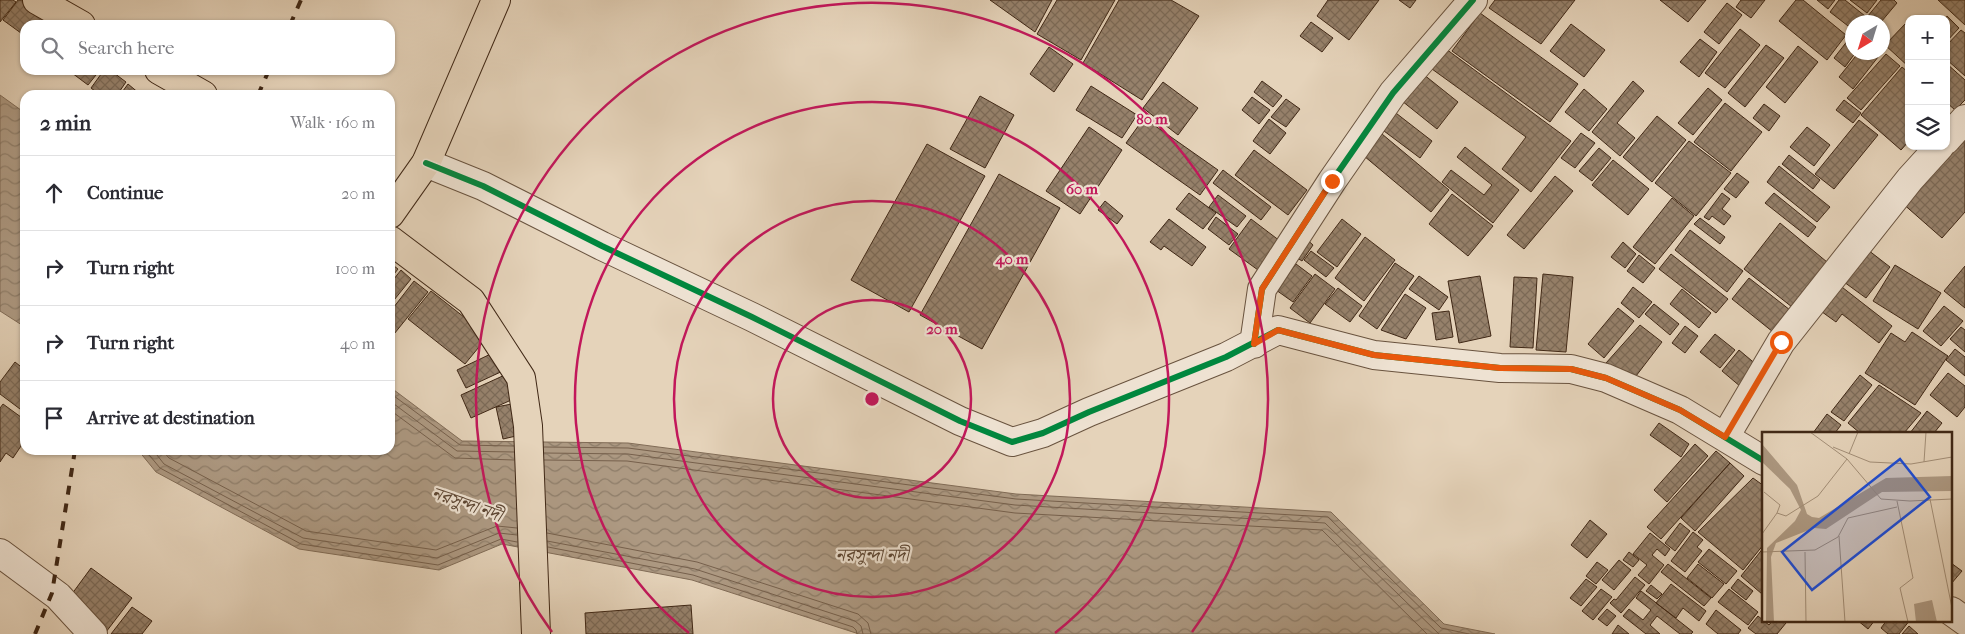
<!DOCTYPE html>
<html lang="en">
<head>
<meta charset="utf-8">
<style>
	body { margin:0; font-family:"IM FELL French Canon","Noto Serif Bengali",serif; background:#f7f7f7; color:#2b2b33 }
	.controls { position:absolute; right:15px; top:15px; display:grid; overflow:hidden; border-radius:10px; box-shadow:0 1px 4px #0004 }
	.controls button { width:45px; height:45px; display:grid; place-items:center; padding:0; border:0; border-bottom:1px solid #e1e1e2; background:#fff; color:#2b2b33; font:25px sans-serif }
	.compass { position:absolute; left:1845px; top:15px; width:45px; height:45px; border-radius:50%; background:#fff; box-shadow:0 1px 4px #0004; rotate:218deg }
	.stop { position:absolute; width:15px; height:15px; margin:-11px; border:4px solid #ea580c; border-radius:50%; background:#fff }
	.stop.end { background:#ea580c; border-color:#fff; box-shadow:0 1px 5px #0008 }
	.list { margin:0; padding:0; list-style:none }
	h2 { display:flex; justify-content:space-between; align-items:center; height:65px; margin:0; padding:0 20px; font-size:21px }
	h2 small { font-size:16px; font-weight:400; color:#7c7c81 }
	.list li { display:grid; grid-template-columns:32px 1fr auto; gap:15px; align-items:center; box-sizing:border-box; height:75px; padding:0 20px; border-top:1px solid #e1e1e2 }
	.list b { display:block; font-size:19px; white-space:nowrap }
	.list em { font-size:16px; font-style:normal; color:#7c7c81 }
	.icon { flex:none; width:28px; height:28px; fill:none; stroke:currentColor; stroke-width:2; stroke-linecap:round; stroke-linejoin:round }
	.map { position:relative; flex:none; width:1965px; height:634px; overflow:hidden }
	.search { position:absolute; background:#fff; box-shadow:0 1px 4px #0004; left:20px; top:20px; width:375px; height:55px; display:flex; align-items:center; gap:12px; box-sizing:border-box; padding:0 18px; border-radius:15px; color:#7c7c81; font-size:19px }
	.panel { position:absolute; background:#fff; box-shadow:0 1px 4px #0004; left:20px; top:90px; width:375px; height:365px; border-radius:15px }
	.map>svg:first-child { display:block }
</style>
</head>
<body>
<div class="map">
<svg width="1965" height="634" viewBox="0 0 1965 634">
	<defs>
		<pattern id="water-waves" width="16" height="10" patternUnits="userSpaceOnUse" patternTransform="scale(1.25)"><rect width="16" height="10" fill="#ad9982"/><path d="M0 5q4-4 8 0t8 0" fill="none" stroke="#8e7d69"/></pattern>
		<pattern id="building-cross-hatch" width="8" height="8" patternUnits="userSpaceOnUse" patternTransform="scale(1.25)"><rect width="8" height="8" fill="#96816b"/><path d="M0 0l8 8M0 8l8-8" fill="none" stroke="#7c6a57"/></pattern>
	</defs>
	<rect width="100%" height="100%" fill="#e5d3ba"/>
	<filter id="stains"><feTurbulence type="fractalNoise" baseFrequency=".004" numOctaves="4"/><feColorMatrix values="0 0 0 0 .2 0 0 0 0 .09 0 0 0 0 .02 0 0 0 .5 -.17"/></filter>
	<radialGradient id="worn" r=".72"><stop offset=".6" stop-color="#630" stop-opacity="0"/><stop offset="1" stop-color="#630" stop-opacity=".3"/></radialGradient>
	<!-- water -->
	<path fill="url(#water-waves)" stroke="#816c57" d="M0 95 25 113V327L0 311Z
		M390 387 462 441 628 443 1016 494 1331 512 1444 624 1495 634H859L692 580 502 544 439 570 299 549 156 472 138 450H390Z"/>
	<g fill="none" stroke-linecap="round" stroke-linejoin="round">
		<!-- shore -->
		<path stroke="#76604c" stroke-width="1" d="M390 393 460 445 514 446
			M390 401 457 451 514 452
			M390 410 455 458 514 460
			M544 447 628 448 1016 499 1328 517 1441 628 1469 634
			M145 450 160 468 301 544 438 565 501 539 517 542
			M153 450 164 464 303 538 437 558 499 533 517 535
			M162 450 169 458 306 531 436 550 497 526 517 528
			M544 453 628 454 1015 505 1325 523 1439 634
			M544 460 627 461 1015 513 1322 530 1427 634
			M547 533 697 562 858 614 868 623 871 634
			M547 541 695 569 855 621 861 626 863 634
			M548 547 693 575 853 627 856 630 857 634"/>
	</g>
	<!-- building -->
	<path fill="url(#building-cross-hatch)" stroke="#402816" d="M0 0H13L16 2 0 22Z
		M18 0H22L54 25H25V36L3 20Z
		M990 0H1052L1035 32Z
		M1057 0H1115L1081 60 1037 34Z
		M1119 0H1171L1199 16 1142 100 1083 63Z
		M1328 0H1379L1349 40 1317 16Z
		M1399 0H1416L1410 8Z
		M1495 0H1575L1541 44 1489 8Z
		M1660 0H1706L1688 22Z
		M1741 0H1765L1751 18 1736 7Z
		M1796 0H1803L1846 35 1827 60 1779 21Z
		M1817 0H1835L1828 9Z
		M1839 0H1845L1865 16 1860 22H1852V29L1830 12Z
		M1850 0H1877L1867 13Z
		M1881 0H1894L1897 3 1881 22H1863Z
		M1938 0H1965V25Z
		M1727 3 1742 15 1719 44 1704 32Z
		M1480 13 1578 84 1550 122 1452 51Z
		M1947 16 1959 28 1946 42V19H1945Z
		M1311 22 1333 38 1322 52 1300 36Z
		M1571 24 1605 50 1584 77 1550 51Z
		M1905 24 1909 28V67L1885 45Z
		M1740 29 1760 45 1725 88 1705 73Z
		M1961 30 1965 33V76L1946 59V46Z
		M1852 35V52H1856L1845 67 1834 58Z
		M1700 39 1717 52 1699 77 1680 62Z
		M1766 45 1784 58 1745 107 1728 93Z
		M1798 46 1818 62 1785 103 1766 87Z
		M1049 47 1073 64 1054 92 1030 74Z
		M1446 49 1571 141 1531 192 1502 169 1526 137 1432 69Z
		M1859 52H1882L1853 89 1839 77Z
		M1886 54 1900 66 1861 110 1847 98Z
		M1946 63 1965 80V100L1955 110 1946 102Z
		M1902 67 1909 73V141L1901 150 1861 115Z
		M68 70H100L88 85Z
		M104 70H110L126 82 117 95H100L91 88Z
		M1423 74 1458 102 1437 129 1402 101Z
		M1262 81 1282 96 1273 107 1254 92Z
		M1633 81 1644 91 1617 123 1635 138 1620 156 1592 132Z
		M1163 82 1198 108 1178 135 1143 108Z
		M128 84 140 94 139 95H120Z
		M1091 86 1137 115 1122 138 1076 110Z
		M1708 88 1722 100 1693 135 1678 123Z
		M1584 89 1607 109 1589 131 1565 112Z
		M980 96 1014 115 985 168 950 149Z
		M1252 97 1270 110 1259 124 1242 110Z
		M1286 99 1300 109 1286 127 1271 117Z
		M1844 100 1861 113 1853 123 1836 110Z
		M1725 103 1762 132 1731 171 1694 142Z
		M1764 104 1780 116 1769 131 1753 118Z
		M1392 110 1432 141 1420 158 1380 128Z
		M1657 116 1686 140 1652 182 1623 157Z
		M1144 118 1218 170 1200 195 1126 143Z
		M1269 119 1286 133 1270 154 1253 141Z
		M1859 120 1878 135 1834 189 1815 174Z
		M1089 127 1122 150 1080 214 1046 191Z
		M1807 127 1830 145 1814 166 1790 147Z
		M1581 133 1595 143 1575 168 1561 158Z
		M1382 134 1449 190 1431 212 1364 156Z
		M1965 138V212L1942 238 1901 202Z
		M1689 141 1731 173 1696 216 1655 183Z
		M927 144 985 176 909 312 851 280Z
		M1465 147 1519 190 1493 223 1442 182 1451 170 1484 195 1492 185 1457 157Z
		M1599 148 1611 158 1592 181 1579 171Z
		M1254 150 1307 190 1288 215 1235 175Z
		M1789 155 1820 180 1813 189 1782 164Z
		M1613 160 1649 189 1628 215 1592 185Z
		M1779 166 1830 207 1817 222 1767 182Z
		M1223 170 1271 207 1261 220 1213 183Z
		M1737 173 1749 182 1736 198 1724 189Z
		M999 174 1060 208 982 349 920 315Z
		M1555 176 1573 191 1524 249 1507 235Z
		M1189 193 1216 213 1203 229 1176 209Z
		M1722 193 1730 199 1722 209 1731 216 1724 225 1712 216 1709 220 1704 217Z
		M1774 193 1816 227 1808 237 1765 203Z
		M1452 194 1493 226 1468 256 1429 224Z
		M1218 195 1246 216 1237 227 1209 207Z
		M1672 198 1694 216 1655 264 1633 247Z
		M1105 201 1123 216 1117 224 1098 210Z
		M1216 217 1238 234 1229 245 1208 229Z
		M1700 218 1725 237 1720 244 1694 224Z
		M1169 219 1206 247 1192 266 1164 246 1161 250 1150 242Z
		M1251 219 1280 241 1258 270 1229 249Z
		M1342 219 1361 234 1337 267 1317 252Z
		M1780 223 1827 262 1792 307 1744 269Z
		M1690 230 1743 271 1727 292 1675 250Z
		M1304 237 1313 245 1302 261 1291 254Z
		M1365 237 1395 260 1364 301 1335 278Z
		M1623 242 1636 254 1625 268 1611 257Z
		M1868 250 1890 267 1866 298 1844 282Z
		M1311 251 1334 268 1326 277 1304 260Z
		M1671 254 1728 299 1716 313 1659 269Z
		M1639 255 1655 268 1643 283 1627 271Z
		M390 263 398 269 390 279Z
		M1395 263 1414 276 1377 329 1359 316Z
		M1296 264 1312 276 1293 302 1276 290Z
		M1895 265 1941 293 1918 329 1873 301Z
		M1965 266V308L1944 291Z
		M401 270 411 279 390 305V284Z
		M1315 274 1335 289 1310 323 1290 308Z
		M1543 274 1573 277 1566 352 1536 350Z
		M1419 276 1448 297 1439 310 1409 289Z
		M1480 276 1491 336 1459 343 1448 281Z
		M1514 277 1537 278 1533 348 1510 347Z
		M1749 278 1790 310 1773 332 1732 299Z
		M414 281 428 292 390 339V312Z
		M1838 284 1892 326 1879 343 1842 314 1836 322 1818 309Z
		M1633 287 1652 302 1639 318 1621 303Z
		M1338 288 1362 306 1350 322 1325 304Z
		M1682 289 1711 313 1699 328 1670 304Z
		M431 291 488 336 465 364 408 319Z
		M1405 294 1426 308 1406 339 1381 330Z
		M1654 304 1679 324 1670 335 1645 314Z
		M1944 306 1963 321 1941 346 1923 331Z
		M1618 308 1634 321 1604 358 1588 344Z
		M1449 311 1453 337 1436 340 1432 313Z
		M1640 325 1662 342 1636 376 1606 363Z
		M1685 326 1698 336 1685 353 1672 343Z
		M1961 327 1965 330V352L1950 339Z
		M1912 332 1948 356 1915 405 1865 373 1891 333 1905 342Z
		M1715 334 1735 350 1720 368 1700 352Z
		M1955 349 1965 357V376L1946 360Z
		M1739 350 1758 366 1741 387 1722 371Z
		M497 351 505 370 466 388 457 370Z
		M15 362 25 370 24 412 0 394V382Z
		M1948 373 1965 386V407L1957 417 1930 395Z
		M507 374 518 397 471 418 461 395Z
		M1860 375 1872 385 1844 421 1831 412Z
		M1879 385 1921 413 1904 433H1860L1848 423Z
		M517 403 525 434 503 439 496 407Z
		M3 404 25 420V440L13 458 6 453 0 462V408Z
		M1927 411 1942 423 1934 433H1910Z
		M1827 414 1841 425 1835 433H1813Z
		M1659 423 1689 444 1681 457 1650 435Z
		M1695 444 1708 456 1667 502 1654 490Z
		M1716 451 1730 463 1661 539 1647 527Z
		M1730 463 1744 476 1695 531 1681 518Z
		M1753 478 1764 486V544L1743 570 1698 532Z
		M1590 520 1607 534 1587 558 1571 545Z
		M1680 523 1690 531 1675 551 1665 543Z
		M1693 532 1703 540 1697 547 1702 551 1685 572 1671 561Z
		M1650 533 1670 549 1665 556 1657 549 1652 555 1664 565 1649 584 1638 575 1647 565 1633 554Z
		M1764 547V592L1762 594 1741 576Z
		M1709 549 1737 571 1726 584 1698 562Z
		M1629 552 1639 560 1633 567 1623 560Z
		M1619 560 1631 570 1614 590 1602 580Z
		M1597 562 1608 570 1596 584 1586 576Z
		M1951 563 1962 571 1951 584Z
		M1668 564 1711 598 1704 606 1661 572Z
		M1698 564 1724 584 1712 598 1687 578Z
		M91 568 132 598 106 632 66 602Z
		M1635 577 1645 585 1621 613 1610 603 1614 599 1616 600Z
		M1586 579 1597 587 1581 606 1570 598Z
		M1738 579 1753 591 1746 600 1731 588Z
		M1671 584 1706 611 1699 621 1683 608 1676 618 1656 603Z
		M1651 585 1662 594 1657 599 1646 591Z
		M1601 589 1612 597 1593 620 1582 611Z
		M1729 589 1758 612 1748 625 1718 602Z
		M1641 591 1693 632 1691 634H1680L1657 616 1650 625 1660 634H1646L1623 616 1629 609 1643 620 1651 610 1636 598Z
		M691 605 693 634H586L585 613Z
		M132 607 152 621 142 634H111Z
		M1607 609 1616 616 1607 626 1598 619Z
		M1716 610 1741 630 1738 634H1718L1706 624Z
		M1758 616 1769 625 1773 620H1782L1786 623 1777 634H1756L1748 628Z
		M1857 620H1875L1868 629Z
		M1887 620H1910L1899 634H1888L1881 628Z
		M1618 625 1629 634H1612Z
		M1909 626 1918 634H1902Z"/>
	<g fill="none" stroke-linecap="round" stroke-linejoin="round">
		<defs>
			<path id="minor" d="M1946 140 1965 119
				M426 163 483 186 602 246 752 317 960 421 1012 442 1043 433 1089 412 1226 357 1278 330 1374 355 1500 368 1571 369 1606 378 1680 410 1764 461
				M1254 344 1262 289 1332 181 1393 93 1473 0
				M1725 437 1781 342 1910 179 1940 146
				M0 553 58 596 93 634
				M1951 611 1965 621"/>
			<path id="major" d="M37 0 81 25
				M159 70 203 95
				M390 214 426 163 496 0
				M390 240 471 301 521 378 528 426 536 634"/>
		</defs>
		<!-- minor casing -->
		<use href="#minor" stroke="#69533f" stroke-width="30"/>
		<!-- major casing -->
		<use href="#major" stroke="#402816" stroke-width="30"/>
		<!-- minor -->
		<use href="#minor" stroke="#eee2d2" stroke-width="28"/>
		<!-- major -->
		<use href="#major" stroke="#e5d3ba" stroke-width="28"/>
		<!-- rail -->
		<path stroke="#402816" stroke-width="4" stroke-dasharray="9 9" stroke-linecap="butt" d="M290 25 301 0
			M258 95 269 70
			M35 634 52 593 75 450"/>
		<defs>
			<path id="cycleway" d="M426 163 483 186 602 246 752 317 960 421 1012 442 1043 433 1089 412 1226 357 1278 330 1374 355 1500 368 1571 369 1606 378 1680 410 1764 461
				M1254 344 1262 289 1332 181 1393 93 1473 0"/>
		</defs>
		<!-- cycleway casing -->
		<use href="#cycleway" stroke="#eee2d2" stroke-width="9"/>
		<!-- cycleway -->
		<use href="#cycleway" stroke="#00873e" stroke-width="6"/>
	</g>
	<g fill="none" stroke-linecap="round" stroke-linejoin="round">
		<!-- route -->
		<path stroke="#ea580c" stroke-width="6" d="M1332 181 1262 289 1254 344 1278 330 1374 355 1500 368 1571 369 1606 378 1680 410 1725 437 1781 342"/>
	</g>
	<!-- distance rings -->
	<g fill="none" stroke="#c2185b" stroke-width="2.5">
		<circle cx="872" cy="399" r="99"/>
		<circle cx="872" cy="399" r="198"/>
		<path d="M689 633A297 297 0 1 1 1055 633"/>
		<path d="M552 632A396 396 0 1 1 1192 632"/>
	</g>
	<g text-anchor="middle" stroke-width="4.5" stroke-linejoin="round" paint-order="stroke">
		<!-- water labels -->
		<g font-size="18" font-style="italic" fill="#5b4431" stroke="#eee2d2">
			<text transform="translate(467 504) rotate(19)" y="6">নরসুন্দা নদী</text>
			<text x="872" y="561">নরসুন্দা নদী</text>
		</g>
	</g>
	<!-- overview -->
	<g transform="translate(1762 432)">
		<rect width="190" height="190" fill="#e5d3ba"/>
		<path d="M0 12 35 53 45 82 50 85 57 86 124 46 190 44V59L120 60 64 97 52 96 14 111 9 125 12 190H4L5 116 33 89 39 78 28 57 0 30ZM170 168 175 190H154L152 172Z" fill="#ad9982"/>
		<path fill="none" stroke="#a38f78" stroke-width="1" d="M48 0 85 27 119 67 148 69 190 67M71 15 108 30 149 32 190 25M87 22 96 0M162 30 164 0M2 60 18 73 15 81M168 67 190 176M135 69 151 146 138 156 146 190M0 102 15 81 24 84 56 64 85 27M77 104 83 190M0 120 53 118 76 105 86 86 135 75M43 120 44 190"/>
		<path fill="#1d4ed8" fill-opacity="0.15" stroke="#1d4ed8" stroke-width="2.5" d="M138 27 168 65 50 158 20 120Z"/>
		<rect width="190" height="190" fill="none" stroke="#402816" stroke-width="2.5"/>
	</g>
	<circle cx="872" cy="399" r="8" fill="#c2185b" stroke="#eee2d2" stroke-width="2.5"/>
	<g font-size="15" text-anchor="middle" font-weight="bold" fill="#c2185b" stroke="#eee2d2" stroke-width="4.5" stroke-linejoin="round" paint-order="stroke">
		<text x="1152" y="124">80 m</text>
		<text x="1082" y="194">60 m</text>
		<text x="1012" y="264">40 m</text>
		<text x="942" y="334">20 m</text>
	</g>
	<rect width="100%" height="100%" filter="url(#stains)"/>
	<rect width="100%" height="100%" fill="url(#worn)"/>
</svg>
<div class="controls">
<button>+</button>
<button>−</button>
<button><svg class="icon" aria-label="layers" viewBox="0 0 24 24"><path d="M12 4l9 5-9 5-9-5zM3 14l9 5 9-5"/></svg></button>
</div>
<svg class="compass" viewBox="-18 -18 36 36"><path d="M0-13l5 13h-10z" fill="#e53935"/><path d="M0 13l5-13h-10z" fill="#7c7c81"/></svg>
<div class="stop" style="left:1781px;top:342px"></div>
<div class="stop end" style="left:1332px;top:181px"></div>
<div class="search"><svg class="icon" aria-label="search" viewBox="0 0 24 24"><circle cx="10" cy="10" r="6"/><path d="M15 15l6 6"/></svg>Search here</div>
<section class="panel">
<h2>2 min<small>Walk · 160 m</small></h2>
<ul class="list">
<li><svg class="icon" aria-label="ahead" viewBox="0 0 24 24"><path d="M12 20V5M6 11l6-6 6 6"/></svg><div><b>Continue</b></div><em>20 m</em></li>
<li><svg class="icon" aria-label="right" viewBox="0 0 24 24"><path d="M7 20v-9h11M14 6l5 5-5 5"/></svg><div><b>Turn right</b></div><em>100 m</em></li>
<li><svg class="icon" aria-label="right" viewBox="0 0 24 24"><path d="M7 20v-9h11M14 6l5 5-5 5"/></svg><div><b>Turn right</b></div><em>40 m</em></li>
<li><svg class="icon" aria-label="arrive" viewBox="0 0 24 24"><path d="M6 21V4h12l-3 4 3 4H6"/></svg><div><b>Arrive at destination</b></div></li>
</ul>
</section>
</div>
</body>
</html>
